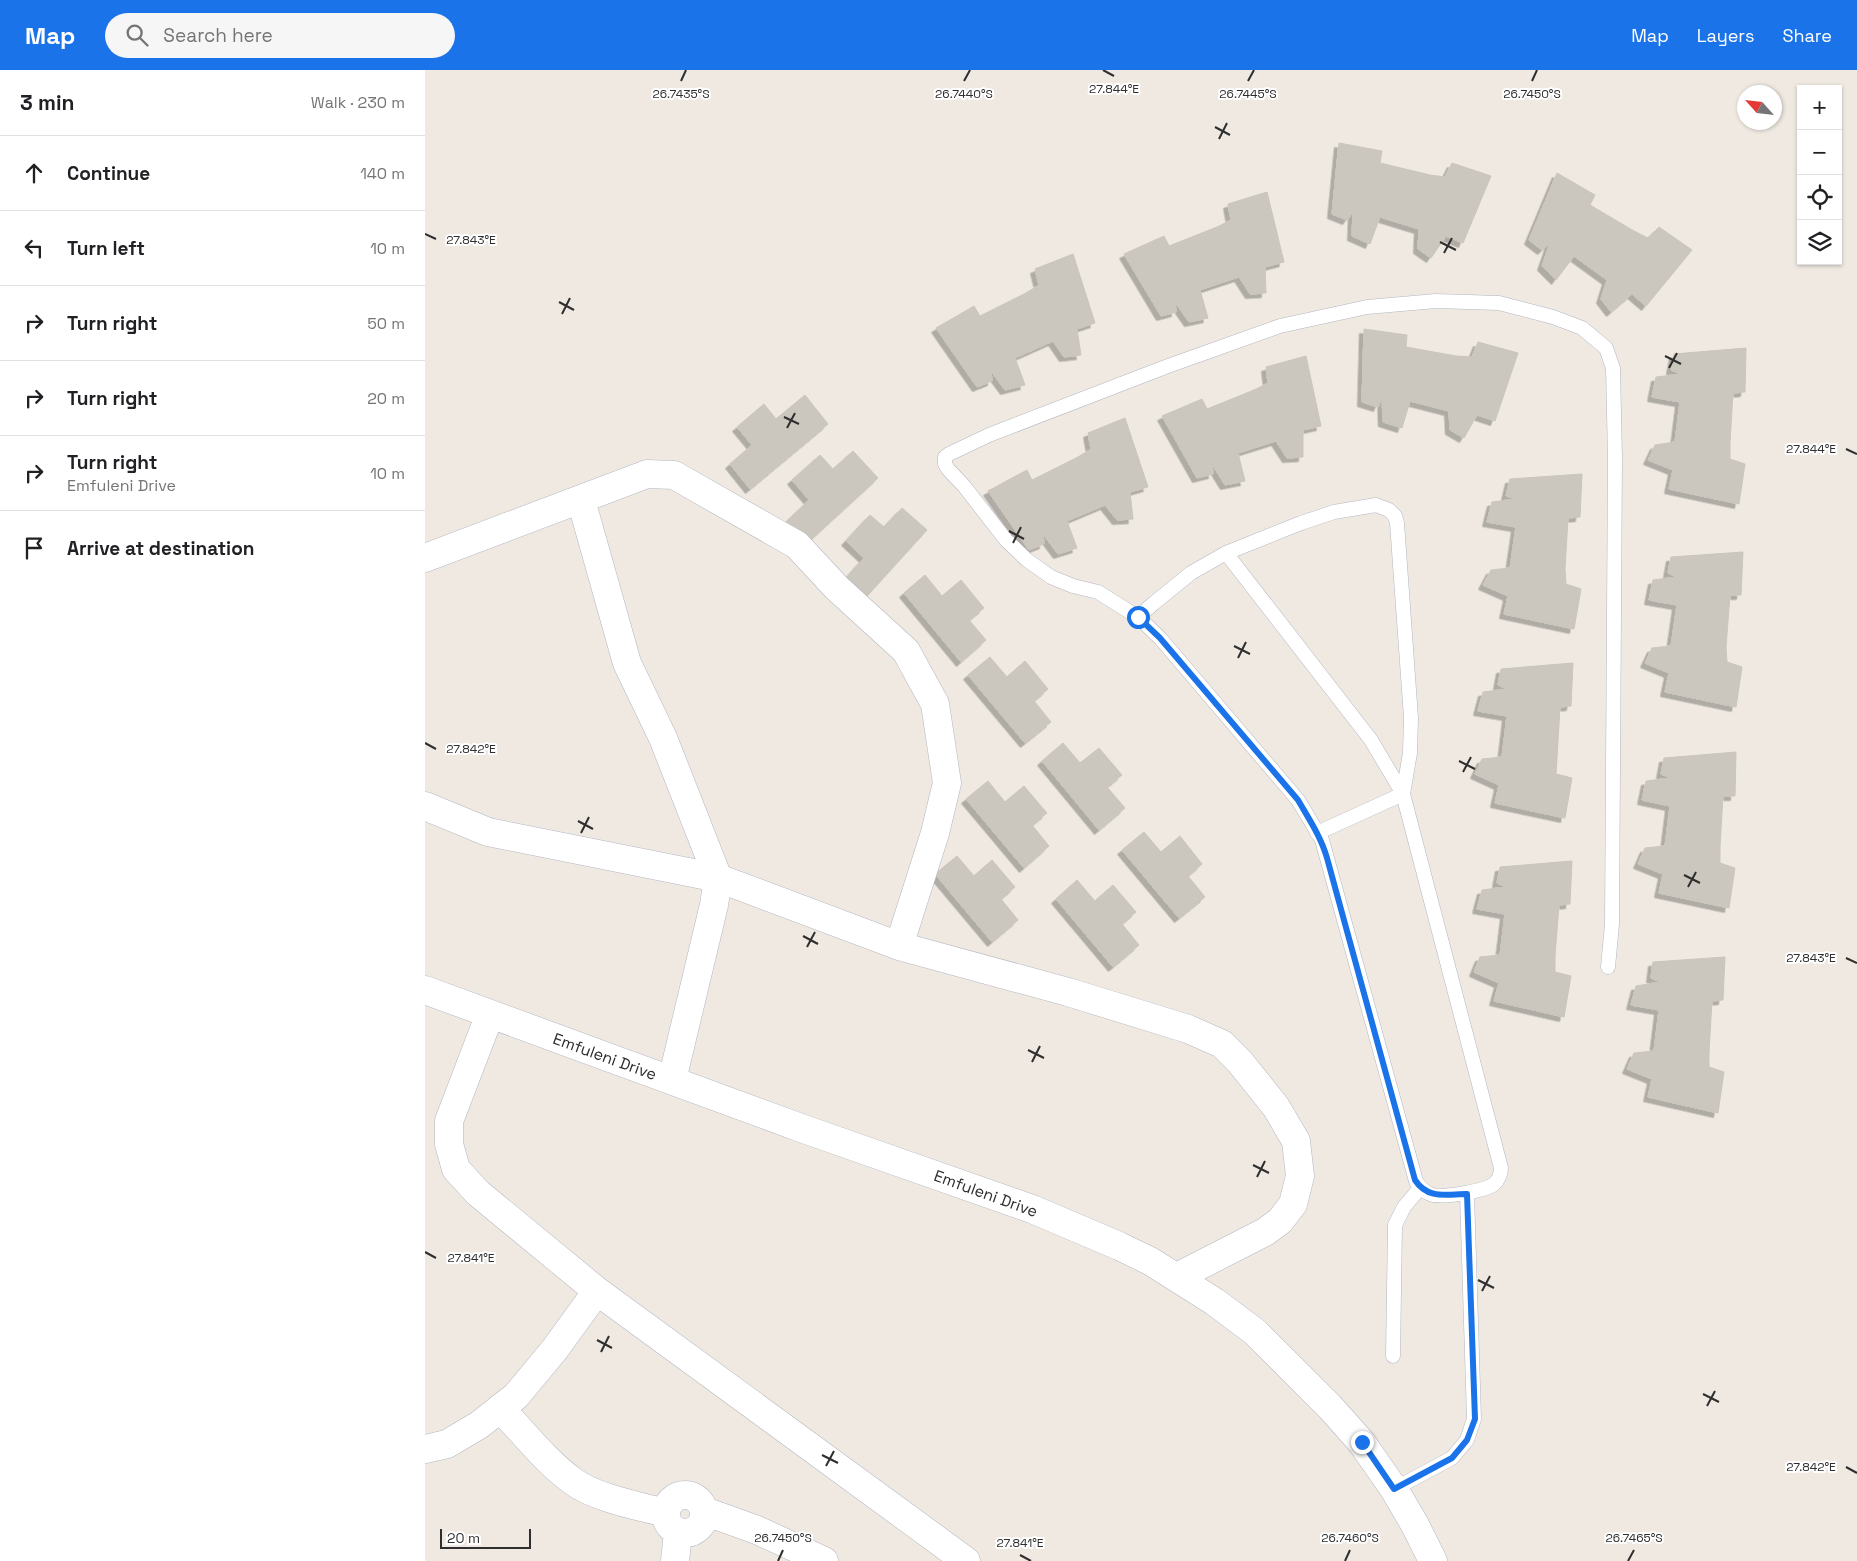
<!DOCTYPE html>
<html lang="en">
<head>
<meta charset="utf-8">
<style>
	body { margin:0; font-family:"Space Grotesk",sans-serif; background:#f6f6f6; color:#202124 }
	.controls { position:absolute; right:15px; top:15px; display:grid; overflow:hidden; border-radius:0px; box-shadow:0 1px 4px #0004 }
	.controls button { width:45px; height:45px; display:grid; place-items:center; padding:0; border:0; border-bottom:1px solid #e0e0e0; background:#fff; color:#202124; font:25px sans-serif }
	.compass { position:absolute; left:1312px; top:15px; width:45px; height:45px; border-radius:50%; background:#fff; box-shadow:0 1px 4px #0004; rotate:297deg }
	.scale { position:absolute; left:15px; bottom:12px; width:91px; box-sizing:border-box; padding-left:5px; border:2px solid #2e2e2e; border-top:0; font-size:14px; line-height:18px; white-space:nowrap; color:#2e2e2e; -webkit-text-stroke:4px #fff; paint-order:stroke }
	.stop { position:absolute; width:15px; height:15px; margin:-11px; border:4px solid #1a73e8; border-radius:50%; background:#fff }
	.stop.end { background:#1a73e8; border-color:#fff; box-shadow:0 1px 5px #0008 }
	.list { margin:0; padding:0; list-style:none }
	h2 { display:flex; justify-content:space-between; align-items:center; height:65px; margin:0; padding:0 20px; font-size:21px }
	h2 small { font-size:16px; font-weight:400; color:#757577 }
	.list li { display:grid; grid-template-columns:32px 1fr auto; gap:15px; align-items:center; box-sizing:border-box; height:75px; padding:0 20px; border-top:1px solid #e0e0e0 }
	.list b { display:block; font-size:19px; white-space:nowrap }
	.list p { margin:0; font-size:16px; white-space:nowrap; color:#757577 }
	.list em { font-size:16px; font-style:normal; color:#757577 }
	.icon { flex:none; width:28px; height:28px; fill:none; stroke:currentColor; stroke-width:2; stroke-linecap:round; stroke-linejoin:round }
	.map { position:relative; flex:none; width:1432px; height:1491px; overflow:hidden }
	header { display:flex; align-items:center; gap:30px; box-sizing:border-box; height:70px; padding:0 25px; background:#1a73e8; color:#fff }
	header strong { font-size:24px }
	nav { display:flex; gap:28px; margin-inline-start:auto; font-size:18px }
	.search { width:350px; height:45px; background:#f6f6f6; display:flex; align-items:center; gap:12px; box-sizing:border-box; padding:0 18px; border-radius:28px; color:#757577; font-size:19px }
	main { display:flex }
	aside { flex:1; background:#fff }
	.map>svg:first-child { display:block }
</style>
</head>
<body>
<header>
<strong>Map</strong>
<div class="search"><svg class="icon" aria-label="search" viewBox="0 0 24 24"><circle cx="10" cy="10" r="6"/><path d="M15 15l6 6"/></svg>Search here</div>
<nav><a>Map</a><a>Layers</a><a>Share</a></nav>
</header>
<main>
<aside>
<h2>3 min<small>Walk · 230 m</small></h2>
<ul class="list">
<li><svg class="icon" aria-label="ahead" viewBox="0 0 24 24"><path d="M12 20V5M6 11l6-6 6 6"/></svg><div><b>Continue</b></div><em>140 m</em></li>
<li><svg class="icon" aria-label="left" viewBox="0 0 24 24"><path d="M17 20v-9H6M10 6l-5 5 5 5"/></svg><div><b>Turn left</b></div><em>10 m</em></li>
<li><svg class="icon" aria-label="right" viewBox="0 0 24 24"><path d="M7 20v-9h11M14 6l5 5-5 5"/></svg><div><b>Turn right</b></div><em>50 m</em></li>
<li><svg class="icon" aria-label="right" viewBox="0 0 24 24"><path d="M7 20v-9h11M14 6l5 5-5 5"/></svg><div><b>Turn right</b></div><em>20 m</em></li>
<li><svg class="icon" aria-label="right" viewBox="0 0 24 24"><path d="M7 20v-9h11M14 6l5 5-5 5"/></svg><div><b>Turn right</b><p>Emfuleni Drive</p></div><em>10 m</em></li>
<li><svg class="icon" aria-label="arrive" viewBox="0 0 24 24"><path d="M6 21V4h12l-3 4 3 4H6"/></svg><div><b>Arrive at destination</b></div></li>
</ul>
</aside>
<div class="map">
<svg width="1432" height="1491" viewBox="0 0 1432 1491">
	<defs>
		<filter id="shadow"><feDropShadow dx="-4.5" dy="4.5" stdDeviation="0" flood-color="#0004"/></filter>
	</defs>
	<rect width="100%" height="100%" fill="#efe9e1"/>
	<!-- building -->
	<path fill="#cbc7bf" stroke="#cbc5ba" filter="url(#shadow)" d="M914 73 957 81 955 93 1005 105 1020 107 1027 93 1066 106 1038 173 1021 166 1006 188 993 179 994 159 955 147 945 174 927 166 928 142 922 150 907 144Z
		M1132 103 1170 125 1165 135 1209 161 1223 168 1234 157 1267 180 1221 236 1207 224 1186 242 1176 229 1182 210 1149 186 1131 210 1117 196 1125 173 1117 180 1104 170Z
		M842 122 859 192 840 197 841 223 825 224 814 207 775 220 783 248 764 252 750 232 751 242 736 246 699 184 739 166 744 176 792 157 806 150 803 134Z
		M648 184 670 253 652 259 656 285 639 287 628 271 590 288 600 315 580 320 566 301 567 311 552 317 511 258 549 236 555 246 601 223 614 215 610 199Z
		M939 259 982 265 981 277 1031 286 1047 287 1053 272 1093 283 1070 351 1052 345 1039 368 1025 360 1024 341 985 331 977 358 958 352 957 327 953 337 937 332Z
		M1321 278 1320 322 1308 323 1305 373V389L1320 394 1314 434 1244 419 1248 400 1223 390 1230 375 1250 372 1255 332 1227 327 1231 307 1256 304 1246 300 1249 284Z
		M881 286 896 356 878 360V387L862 388 851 371 813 383 820 411 800 415 787 394 788 404 772 408 737 346 777 329 782 339 829 320 843 313 841 297Z
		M380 325 403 354 325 419 305 394 327 375 312 357 339 334 351 349Z
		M700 348 723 417 705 422 708 449 692 450 680 435 642 451 652 478 633 484 618 464 619 474 604 480 563 421 602 400 607 410 653 387 666 379 663 363Z
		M428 381 453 408 381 474 361 452 384 430 367 410 395 385 408 399Z
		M1157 404 1155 447 1143 448 1140 499 1141 514 1156 519 1149 559 1079 544 1083 526 1058 515 1066 500 1085 498 1091 457 1062 452 1067 432 1091 429 1081 426 1085 409Z
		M477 438 502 460 442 526 422 507 439 488 421 471 445 445 459 457Z
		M1318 482 1316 525H1305L1301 577 1302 592 1317 597 1311 637 1240 622 1244 603 1220 593 1227 578 1246 576 1252 535 1224 530 1228 510 1252 507 1243 503 1246 487Z
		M500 505 517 526 536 510 559 538 544 550 561 570 536 592 479 523Z
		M565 587 582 607 600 591 623 619 609 631 626 652 600 673 543 605Z
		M1148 593 1146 636 1135 637 1132 688 1131 704 1147 708 1140 748 1070 733 1074 715 1050 704 1057 689 1077 687 1082 646 1053 641 1058 622 1082 619 1073 615 1076 599Z
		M638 673 655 693 674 678 697 705 682 717 700 738 674 760 617 691Z
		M1311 682 1310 726H1298L1295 777V793L1310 798 1304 838 1234 823 1238 804 1213 794 1220 778 1240 776 1245 736 1217 730 1221 711 1246 708 1236 704 1239 688Z
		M563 711 580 732 599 716 622 743 607 755 624 776 599 798 541 729Z
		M719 762 736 782 755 766 777 794 763 806 780 827 754 848 697 780Z
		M532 786 549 806 567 790 590 817 576 829 593 850 567 872 510 804Z
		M1147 791 1145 834 1134 835 1130 886V902L1146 906 1139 947 1069 931 1074 913 1049 902 1055 887 1075 885 1080 844 1052 839 1057 820 1081 817 1072 813 1075 797Z
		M652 810 670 831 688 815 711 842 697 854 714 875 688 897 631 829Z
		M1300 887 1298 930 1287 931 1284 982V997L1299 1002 1293 1043 1223 1027 1227 1009 1202 999 1209 983 1229 981 1234 940 1206 935 1211 916 1235 912 1226 908 1228 892Z"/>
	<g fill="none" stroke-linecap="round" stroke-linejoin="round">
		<defs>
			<path id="lane" d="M801 483 946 670 978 724 1076 1098C1076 1104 1073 1111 1068 1115 1057 1121 1016 1129 1005 1124 998 1121 994 1117 991 1111L897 770C889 757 881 743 873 730L735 568 713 547 729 533 766 503 801 483 876 453 909 442 951 435 964 440 970 446 972 453 986 648 985 683 978 724 892 763
				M713 547 673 522 648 516 626 507 602 490 581 470 539 416 523 399 520 394V387L524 384 564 365 743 296 855 256 942 237 1011 231 1074 233 1128 247 1157 258 1181 278 1188 298 1190 388 1187 854 1183 897
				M968 1286 970 1155 979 1137 995 1118
				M969 1419 1027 1388 1042 1370 1049 1349 1042 1124"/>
			<path id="street" d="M156 430 202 593 238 668 293 808 289 835 247 1010
				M0 488 222 404 249 405 372 475 412 518 481 581 510 634 522 713 510 763 474 876
				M0 736 63 762 293 808 474 876 643 922 763 959 797 974 815 992 851 1037 871 1071 875 1106 868 1134 855 1151 840 1162 752 1207
				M0 920 376 1058 607 1139 694 1176 725 1191 790 1232 830 1262 905 1337 937 1373 969 1419 990 1455 1008 1491
				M65 944 24 1051V1074L31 1099 53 1123 172 1221 541 1491
				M75 1338C98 1362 122 1393 149 1412 171 1428 214 1436 240 1443
				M0 1379 22 1374 54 1355 91 1326 130 1279 172 1221
				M241 1444a19 19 0 1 1 38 0a19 19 0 1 1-38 0Z
				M279 1441 332 1460 399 1491
				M250 1491 253 1462"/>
		</defs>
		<!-- lane casing -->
		<use href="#lane" stroke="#b4b7c1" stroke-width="15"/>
		<!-- street casing -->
		<use href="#street" stroke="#b4b7c1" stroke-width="29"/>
		<!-- lane -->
		<use href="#lane" stroke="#fff" stroke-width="14"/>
		<!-- street -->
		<use href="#street" stroke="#fff" stroke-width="28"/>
	</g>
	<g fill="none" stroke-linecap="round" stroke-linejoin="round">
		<!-- route -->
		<path stroke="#1a73e8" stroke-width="6" d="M713 547 735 568 873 730C884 749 896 767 902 788L990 1110C1003 1130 1022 1124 1042 1124L1050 1349 1042 1370 1027 1388 969 1419 937 1372"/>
	</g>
	<!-- ticks -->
	<path fill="none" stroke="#2e2e2e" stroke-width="2" d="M678 0 689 6M256 11 261 0M539 11 545 0M823 11 829 0M1107 11 1112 0M790 57 805 65M794 69 802 53M0 164 11 169M1015 172 1031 180M1019 183 1027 168M134 232 149 240M137 244 145 228M1240 286 1256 294M1244 298 1252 283M359 347 374 354M362 358 370 343M1421 379 1432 384M584 461 599 469M588 473 596 457M809 576 825 584M813 588 821 572M0 673 11 679M1034 691 1050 699M1038 702 1046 687M153 751 168 759M156 763 164 747M1259 805 1275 813M1263 817 1271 802M378 866 393 874M382 877 390 862M1421 888 1432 893M603 980 619 988M607 992 615 976M828 1095 844 1103M832 1107 840 1091M0 1182 11 1188M1053 1210 1069 1218M1057 1221 1065 1206M172 1270 187 1278M176 1282 184 1266M1278 1324 1294 1332M1282 1336 1290 1321M397 1385 413 1393M401 1396 409 1381M1421 1397 1432 1403M595 1485 606 1491M353 1491 358 1480M920 1491 925 1480M1203 1491 1209 1480"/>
	<g text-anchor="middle" stroke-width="4" stroke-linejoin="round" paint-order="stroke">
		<!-- street labels -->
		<g font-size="16" fill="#2e2e2e" stroke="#fff">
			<text transform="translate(180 986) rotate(20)" y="6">Emfuleni Drive</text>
			<text transform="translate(561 1123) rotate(20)" y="6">Emfuleni Drive</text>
		</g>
	</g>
	<g font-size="12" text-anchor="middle" fill="#2e2e2e" stroke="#fff" stroke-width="4" stroke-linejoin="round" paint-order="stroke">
		<text x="689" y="23">27.844°E</text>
		<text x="256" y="28">26.7435°S</text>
		<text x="539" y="28">26.7440°S</text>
		<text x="823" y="28">26.7445°S</text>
		<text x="1107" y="28">26.7450°S</text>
		<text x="46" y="174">27.843°E</text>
		<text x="1386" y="383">27.844°E</text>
		<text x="46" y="683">27.842°E</text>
		<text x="1386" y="892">27.843°E</text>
		<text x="46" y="1192">27.841°E</text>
		<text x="1386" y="1401">27.842°E</text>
		<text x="358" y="1472">26.7450°S</text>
		<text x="925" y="1472">26.7460°S</text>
		<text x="1209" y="1472">26.7465°S</text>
		<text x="595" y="1477">27.841°E</text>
	</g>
</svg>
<div class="controls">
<button>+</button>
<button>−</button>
<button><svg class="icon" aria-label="locate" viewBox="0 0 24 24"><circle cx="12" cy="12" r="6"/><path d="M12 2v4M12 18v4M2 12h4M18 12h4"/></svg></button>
<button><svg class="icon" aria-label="layers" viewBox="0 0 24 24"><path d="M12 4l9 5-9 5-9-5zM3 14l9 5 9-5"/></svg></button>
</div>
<svg class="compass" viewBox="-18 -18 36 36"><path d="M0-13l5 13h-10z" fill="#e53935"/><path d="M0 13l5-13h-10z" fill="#757577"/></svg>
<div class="scale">20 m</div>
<div class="stop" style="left:713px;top:547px"></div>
<div class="stop end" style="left:937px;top:1372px"></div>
</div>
</main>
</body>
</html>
